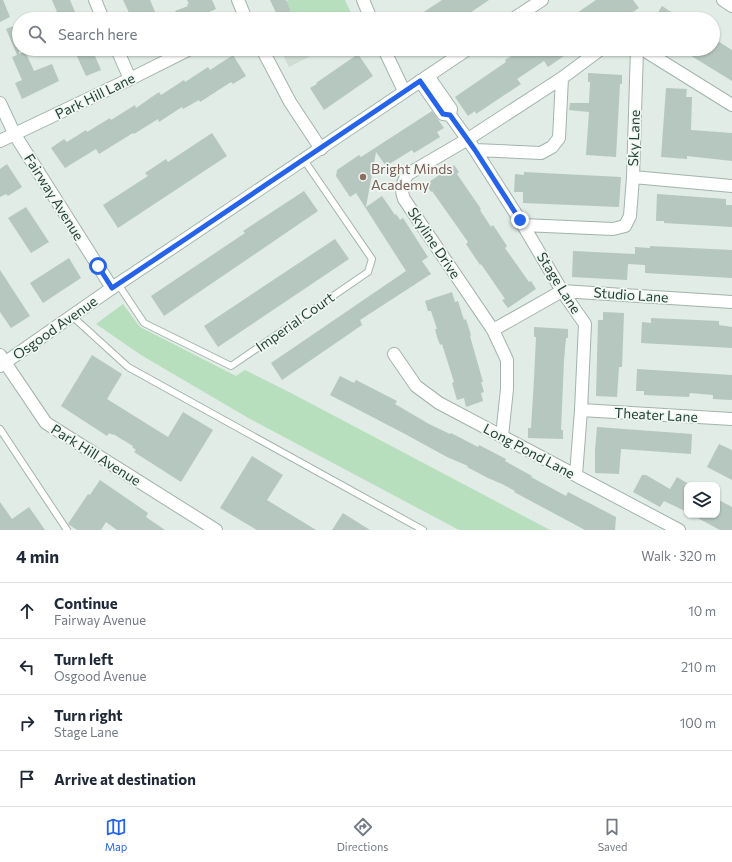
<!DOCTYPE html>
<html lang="en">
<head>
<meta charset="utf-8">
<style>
	body { margin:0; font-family:Commissioner,sans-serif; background:#f6f6f7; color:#1f2937 }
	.controls { position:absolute; right:12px; bottom:12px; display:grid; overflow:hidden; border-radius:8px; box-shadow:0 1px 3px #0004 }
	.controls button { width:36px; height:36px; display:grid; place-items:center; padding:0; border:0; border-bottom:1px solid #e0e1e3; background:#fff; color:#1f2937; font:20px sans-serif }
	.stop { position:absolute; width:12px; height:12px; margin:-9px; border:3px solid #2563eb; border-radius:50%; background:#fff }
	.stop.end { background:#2563eb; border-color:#fff; box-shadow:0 1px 4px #0008 }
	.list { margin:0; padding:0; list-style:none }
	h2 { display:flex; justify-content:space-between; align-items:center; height:52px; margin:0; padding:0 16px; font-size:17px }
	h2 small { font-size:13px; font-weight:400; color:#747a83 }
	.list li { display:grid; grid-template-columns:26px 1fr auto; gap:12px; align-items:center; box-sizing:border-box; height:56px; padding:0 16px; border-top:1px solid #e0e1e3 }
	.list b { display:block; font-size:15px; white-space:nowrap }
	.list p { margin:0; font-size:13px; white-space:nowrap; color:#747a83 }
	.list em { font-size:13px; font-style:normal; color:#747a83 }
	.icon { flex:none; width:22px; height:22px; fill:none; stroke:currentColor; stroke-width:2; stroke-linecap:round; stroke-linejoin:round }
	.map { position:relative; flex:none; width:732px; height:530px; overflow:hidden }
	.search { position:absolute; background:#fff; box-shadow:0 1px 3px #0004; left:12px; right:12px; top:12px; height:44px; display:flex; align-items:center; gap:10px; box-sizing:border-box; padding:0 14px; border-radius:22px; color:#747a83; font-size:15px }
	.sheet { height:276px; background:#fff }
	nav { display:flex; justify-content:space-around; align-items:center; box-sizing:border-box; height:56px; border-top:1px solid #e0e1e3; background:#fff; font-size:11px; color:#747a83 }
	nav a { display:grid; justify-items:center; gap:2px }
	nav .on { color:#2563eb }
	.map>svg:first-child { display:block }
</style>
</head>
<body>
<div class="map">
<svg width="732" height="530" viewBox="0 0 732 530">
	<rect width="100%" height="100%" fill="#e0ece5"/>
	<!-- built -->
	<path fill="#cedcd4" d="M280 49H324L289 67Z"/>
	<!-- green -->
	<path fill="#b7dfbd" d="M289 0H345L354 19H330L329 17 324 19H294L286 1Z
		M123 304 140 327 236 376 245 370 291 393 550 530H459L250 419 141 355 96 324Z"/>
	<!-- building -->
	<path fill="#b5c7be" d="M0 0H3L10 17 0 22Z
		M52 0H70L78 19H60Z
		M123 0H150L156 14 146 19H132Z
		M187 0H212L216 9 194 19H179L175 11 188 6 187 4H189Z
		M270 0H286L294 19H279Z
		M442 0H489L461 19H413Z
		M596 0H633L639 8 622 19H568Z
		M662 6 682 19H654Z
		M19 24V54L25 51 34 71 52 64 59 81 22 99 15 83 22 80 12 57 17 55 6 29Z
		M713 38 732 50V81L680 49H713Z
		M83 49H92L101 70 86 76 75 52Z
		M522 49H574L548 67 544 61 517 79 521 84 476 114 475 111 468 116 455 97 506 62 505 60Z
		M358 54 373 76 324 110 310 88 317 84 316 83Z
		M233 55 246 76 233 84 231 82 200 102 199 100 183 109 182 107 159 122 158 119 134 134 133 133 99 154 96 149 65 168 51 148 64 139 67 142 86 130 87 132 110 118 111 120 135 105 136 108 159 92 161 95 184 80 185 82 208 67 210 70Z
		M588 73 622 75V84H620L616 157 586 155 589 112 569 110 570 103H589L590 82H588Z
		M666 88 687 89 686 97H692L691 130 732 133V161L687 156V159L661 157Z
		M432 111 444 128 437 132 440 137 414 153 412 150 386 166 376 152 366 207 382 196 395 215 396 214 400 220 403 218 428 257 422 261 431 274 360 320 362 325 282 380 271 363 406 271 356 193 350 197 336 176 337 170 359 155 361 157Z
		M212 133 227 156 118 228 103 205 148 176 145 173 166 159 168 162Z
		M7 164 22 187 8 196 6 194 0 197V169Z
		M454 165 459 172 457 174 481 209 480 210 491 227 493 225 507 246 505 248 529 282 531 281 536 289 508 308 502 300 505 299 481 264 480 265 466 244 468 242 432 191 431 192 426 184Z
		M524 172 621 177 619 207 523 203V192H514L515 174 524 175Z
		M304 191 318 211 164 316 151 296 245 233 243 231Z
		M657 194 726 199V205H732V227L664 223V221H656Z
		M26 207 49 242 31 253 8 218Z
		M335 239 349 259 218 347 204 326Z
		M650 246 732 250V278L645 273V265L628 264 627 280 572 277 573 251 635 254V247L650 248Z
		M69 258 81 278 43 303 30 283Z
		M0 270 30 316 11 328 0 312Z
		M452 292 455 302 458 301 464 320 466 319 471 335 470 336 483 382H481L484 392 481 393 483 401 466 407 464 398 457 400 452 383 454 382 442 344 440 345 437 337 435 329H437L431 311H428L425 301Z
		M603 312 624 313 622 367H619L617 397 596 396 598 320H603Z
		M651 318 719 321V325L732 327V348L641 343 642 322 651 323Z
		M534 327 568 329V338H566L564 360 561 430H563V439L528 438V428H531L534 379 536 337H534Z
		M92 355 122 374 107 399 168 437 183 412 213 430 181 482 134 452 136 450 132 447 133 446 113 434V435L109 433 107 436 61 406Z
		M637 369 732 375V400L713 399V395L690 393 689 397 644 395V391H636Z
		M340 376 354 383 356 380 397 401 395 404 429 424 450 434 451 433 478 447 479 445 506 459 505 461 532 476 531 477 566 496 568 492 616 517 615 530H585L514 492 515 491 502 484 488 478 467 467 468 466 447 457 405 434 330 395Z
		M597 427 692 434 691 454 621 449 619 474 595 473V450Z
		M719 444 732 450V480L707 467Z
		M252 456 283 475 267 500 316 530H257L220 508Z
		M642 475H646L670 489 677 477 687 483V512L664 501 660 507 633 492Z
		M100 480 148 513 146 517 165 530H117L106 522 101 530H77L68 524 88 494 90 495Z
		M717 499 732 507V530H720L692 515H717Z
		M0 502 12 519 29 507 45 530H0Z
		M343 513 370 530H332Z"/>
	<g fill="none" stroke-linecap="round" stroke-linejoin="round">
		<defs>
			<path id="service" d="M118 284 144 323 231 366 237 362 368 272 372 259 304 160
				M72 316 128 367 423 530
				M0 429 67 530"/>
			<path id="minor" d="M95 0 103 19
				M238 0 246 19
				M363 0 371 19
				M117 49 130 79
				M262 49 290 102 321 149
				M384 49 404 91
				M642 49 732 105
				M428 76 451 109 450 115 475 150 523 225 562 291 585 324 581 410 576 475
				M420 81 443 114 450 115
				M0 103 15 135 112 288
				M0 141 130 79 190 49
				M475 150 541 153 552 147 559 138 562 78
				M633 177 732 186
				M523 225 613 229 625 226 630 216 633 177 637 49
				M493 330 562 291 732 302
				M394 354 416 386 439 403 679 530
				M0 355 46 423 216 530
				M581 410 732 419
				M502 436 507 389V360L493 330 404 199C400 189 402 182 408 174L468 139 562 78 601 49"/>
			<path id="tertiary" d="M723 0 732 6
				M513 19 542 0
				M0 366 112 288 187 238 468 49"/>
		</defs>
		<!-- service casing -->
		<use href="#service" stroke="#a2b4ac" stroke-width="8"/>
		<!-- minor casing -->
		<use href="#minor" stroke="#a2b4ac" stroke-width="14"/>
		<!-- tertiary casing -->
		<use href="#tertiary" stroke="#a2b4ac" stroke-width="14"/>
		<!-- service -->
		<use href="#service" stroke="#fff" stroke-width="6"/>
		<!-- minor -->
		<use href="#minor" stroke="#fff" stroke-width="12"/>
		<!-- tertiary -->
		<use href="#tertiary" stroke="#fff" stroke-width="12"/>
	</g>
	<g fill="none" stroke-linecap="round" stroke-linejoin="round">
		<!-- route -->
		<path stroke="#2563eb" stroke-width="5" d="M98 266 112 288 187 238 420 81 443 114 450 115 475 150 520 220"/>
	</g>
	<!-- markers -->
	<circle fill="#8d6e63" stroke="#f1f8f4" stroke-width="1.5" cx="363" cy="177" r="4"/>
	<g text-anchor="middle" stroke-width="3.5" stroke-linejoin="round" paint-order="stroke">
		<!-- street labels -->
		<g font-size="14" fill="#1f3e32" stroke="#f1f8f4">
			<text transform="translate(95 96) rotate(-26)" y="5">Park Hill Lane</text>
			<text transform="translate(634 138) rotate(-88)" y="5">Sky Lane</text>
			<text transform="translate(54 197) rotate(58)" y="5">Fairway Avenue</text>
			<text transform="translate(434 243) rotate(56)" y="5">Skyline Drive</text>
			<text transform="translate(559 283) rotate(58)" y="5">Stage Lane</text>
			<text transform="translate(631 295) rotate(4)" y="5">Studio Lane</text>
			<text transform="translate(295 322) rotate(-35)" y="5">Imperial Court</text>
			<text transform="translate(55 328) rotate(-35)" y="5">Osgood Avenue</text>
			<text transform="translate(656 415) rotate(3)" y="5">Theater Lane</text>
			<text transform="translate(529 451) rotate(28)" y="5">Long Pond Lane</text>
			<text transform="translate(96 455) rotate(32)" y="5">Park Hill Avenue</text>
		</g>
		<!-- education labels -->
		<g font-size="14" fill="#785e54" stroke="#f1f8f4" text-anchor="start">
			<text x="371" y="174">Bright Minds<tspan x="371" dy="16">Academy</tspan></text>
		</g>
	</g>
</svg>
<div class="controls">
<button><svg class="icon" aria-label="layers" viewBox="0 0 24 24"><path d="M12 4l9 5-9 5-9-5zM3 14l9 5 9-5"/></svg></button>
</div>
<div class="stop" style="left:98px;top:266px"></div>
<div class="stop end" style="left:520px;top:220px"></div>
<div class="search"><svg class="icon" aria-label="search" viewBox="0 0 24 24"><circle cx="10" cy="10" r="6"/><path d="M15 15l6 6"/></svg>Search here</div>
</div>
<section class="sheet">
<h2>4 min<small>Walk · 320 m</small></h2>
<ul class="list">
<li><svg class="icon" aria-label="ahead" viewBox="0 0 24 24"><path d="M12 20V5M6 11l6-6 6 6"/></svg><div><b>Continue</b><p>Fairway Avenue</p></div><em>10 m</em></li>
<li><svg class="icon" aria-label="left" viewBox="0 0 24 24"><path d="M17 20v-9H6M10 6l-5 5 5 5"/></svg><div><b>Turn left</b><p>Osgood Avenue</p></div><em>210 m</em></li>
<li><svg class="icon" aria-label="right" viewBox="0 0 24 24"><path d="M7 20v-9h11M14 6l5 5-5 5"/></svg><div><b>Turn right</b><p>Stage Lane</p></div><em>100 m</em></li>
<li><svg class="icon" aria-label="arrive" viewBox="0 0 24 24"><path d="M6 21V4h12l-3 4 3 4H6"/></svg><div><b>Arrive at destination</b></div></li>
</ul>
</section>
<nav>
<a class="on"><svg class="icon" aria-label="map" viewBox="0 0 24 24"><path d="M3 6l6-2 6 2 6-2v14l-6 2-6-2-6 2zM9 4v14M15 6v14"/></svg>Map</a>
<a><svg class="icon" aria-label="directions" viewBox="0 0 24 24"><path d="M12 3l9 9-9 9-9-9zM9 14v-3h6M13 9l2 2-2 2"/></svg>Directions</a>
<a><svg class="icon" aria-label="saved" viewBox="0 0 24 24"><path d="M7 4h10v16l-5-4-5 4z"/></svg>Saved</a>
</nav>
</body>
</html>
